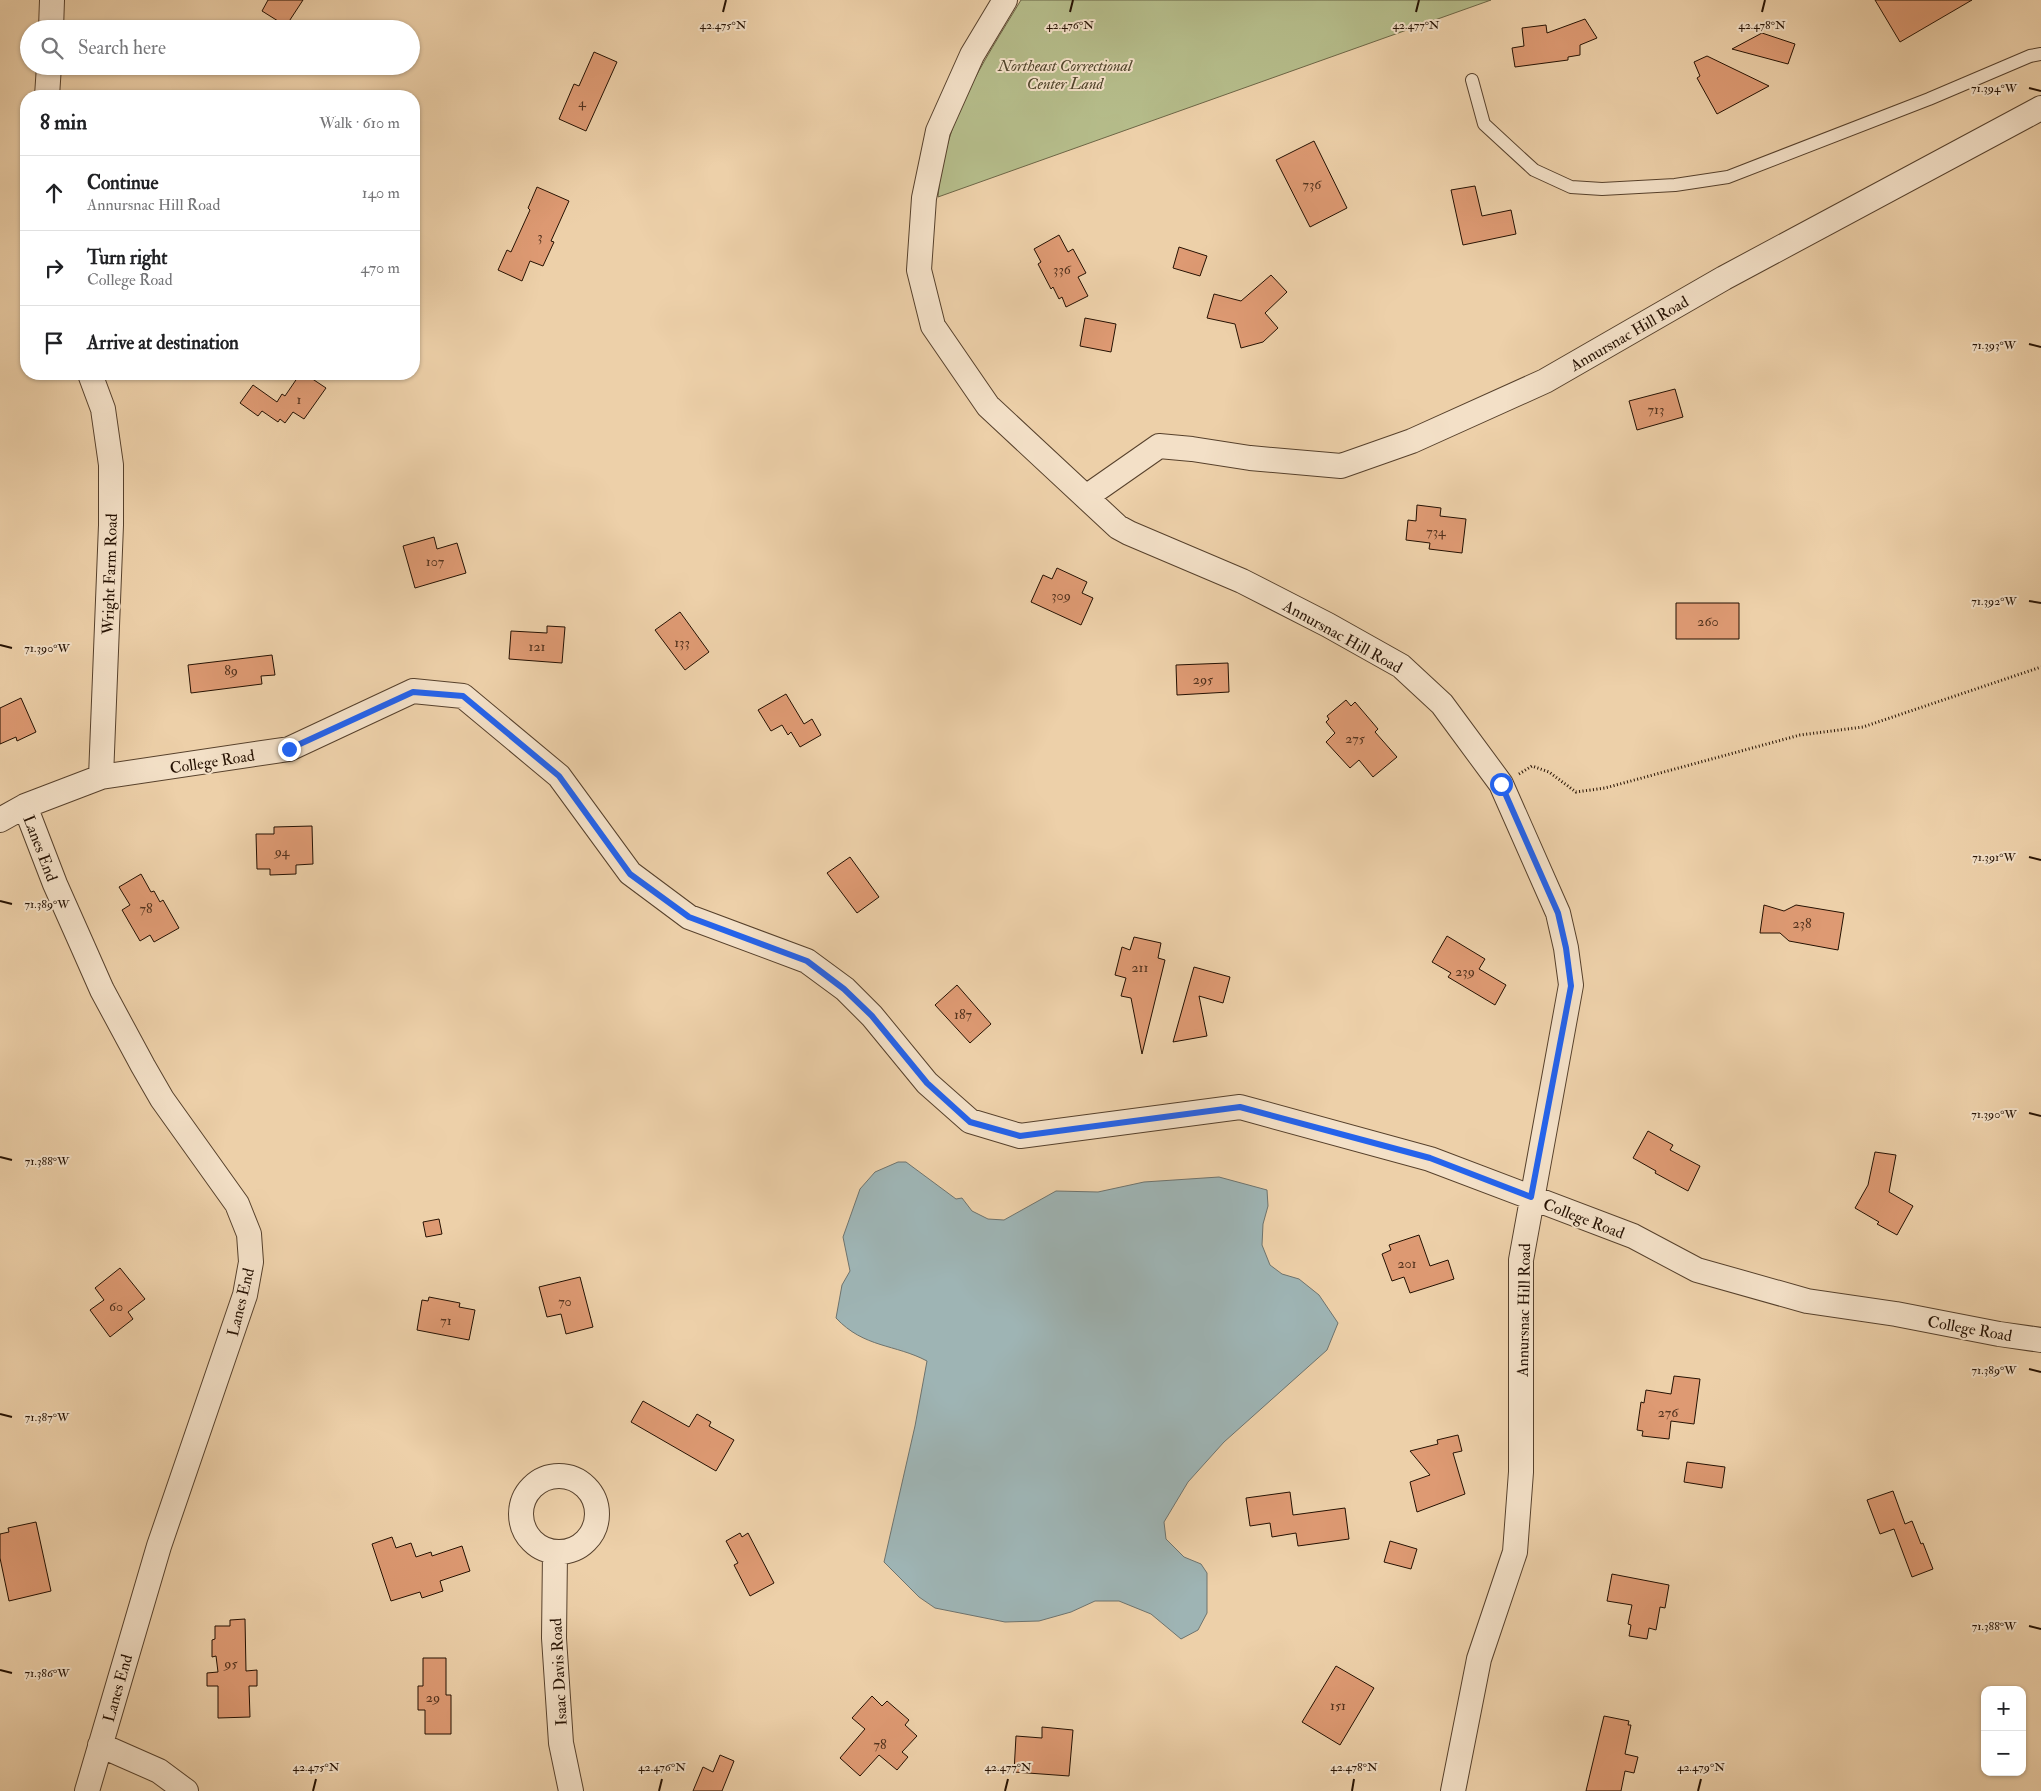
<!DOCTYPE html>
<html lang="en">
<head>
<meta charset="utf-8">
<style>
	body { margin:0; font-family:"IM FELL Double Pica",serif; background:#f2f2f2; color:#202124 }
	.controls { position:absolute; right:15px; bottom:15px; display:grid; overflow:hidden; border-radius:10px; box-shadow:0 1px 4px #0004 }
	.controls button { width:45px; height:45px; display:grid; place-items:center; padding:0; border:0; border-bottom:1px solid #e0e0e0; background:#fff; color:#202124; font:25px sans-serif }
	.stop { position:absolute; width:15px; height:15px; margin:-11px; border:4px solid #2563eb; border-radius:50%; background:#fff }
	.stop.end { background:#2563eb; border-color:#fff; box-shadow:0 1px 5px #0008 }
	.list { margin:0; padding:0; list-style:none }
	h2 { display:flex; justify-content:space-between; align-items:center; height:65px; margin:0; padding:0 20px; font-size:21px }
	h2 small { font-size:16px; font-weight:400; color:#757577 }
	.list li { display:grid; grid-template-columns:32px 1fr auto; gap:15px; align-items:center; box-sizing:border-box; height:75px; padding:0 20px; border-top:1px solid #e0e0e0 }
	.list b { display:block; font-size:19px; white-space:nowrap }
	.list p { margin:0; font-size:16px; white-space:nowrap; color:#757577 }
	.list em { font-size:16px; font-style:normal; color:#757577 }
	.icon { flex:none; width:28px; height:28px; fill:none; stroke:currentColor; stroke-width:2; stroke-linecap:round; stroke-linejoin:round }
	.map { position:relative; flex:none; width:2041px; height:1791px; overflow:hidden }
	.search { position:absolute; background:#fff; box-shadow:0 1px 4px #0004; left:20px; top:20px; width:400px; height:55px; display:flex; align-items:center; gap:12px; box-sizing:border-box; padding:0 18px; border-radius:28px; color:#757577; font-size:19px }
	.panel { position:absolute; background:#fff; box-shadow:0 1px 4px #0004; left:20px; top:90px; width:400px; height:290px; border-radius:20px }
	.map>svg:first-child { display:block }
</style>
</head>
<body>
<div class="map">
<svg width="2041" height="1791" viewBox="0 0 2041 1791">
	<rect width="100%" height="100%" fill="#edd0a9"/>
	<filter id="stains"><feTurbulence type="fractalNoise" baseFrequency=".004" numOctaves="4"/><feColorMatrix values="0 0 0 0 .2 0 0 0 0 .09 0 0 0 0 .02 0 0 0 .5 -.17"/></filter>
	<radialGradient id="worn" r=".72"><stop offset=".6" stop-color="#630" stop-opacity="0"/><stop offset="1" stop-color="#630" stop-opacity=".3"/></radialGradient>
	<!-- green -->
	<path fill="#b5bc8a" stroke="#6d6646" d="M1021 0H1491L938 197C944 119 982 65 1021 0Z"/>
	<!-- water -->
	<path fill="#9eb4b4" stroke="#6e736d" d="M898 1162H906L956 1199 962 1198 972 1211 988 1219 1004 1220 1056 1191 1098 1192 1144 1182 1219 1177 1267 1190 1268 1206 1263 1224 1262 1245 1270 1265 1282 1274 1299 1279 1319 1295 1338 1323 1327 1350 1224 1442 1188 1482 1164 1522 1166 1539 1184 1557 1201 1564 1207 1573V1613L1198 1630 1181 1639 1151 1614 1119 1601H1095L1071 1612 1039 1621 1005 1622 935 1608 919 1597 884 1562 915 1426 927 1361C895 1344 864 1348 836 1318L842 1285 850 1271 843 1237 860 1189 875 1172Z"/>
	<!-- building -->
	<path fill="#de9a73" stroke="#251102" d="M268 0H303L286 26 262 11Z
		M1875 0H1972L1900 42Z
		M1585 19 1597 38 1580 45V55L1568 57V60L1515 67 1512 48 1524 46 1522 28 1546 25 1547 33Z
		M1762 33 1795 44 1788 64 1732 49Z
		M594 52 617 62 586 131 559 119 574 84 579 86Z
		M1707 56 1769 86 1717 114 1697 78 1700 76 1694 62Z
		M1314 141 1347 208 1310 227 1276 160Z
		M1475 186 1482 216 1511 210 1516 234 1463 245 1451 190Z
		M537 187 569 201 551 241 554 242 543 266 530 261 522 281 498 270 507 250 511 252 530 210 528 208Z
		M1059 235 1068 252 1073 249 1086 273 1078 277 1088 296 1066 307 1062 297 1059 299 1053 287 1051 289 1038 264 1041 262 1034 249Z
		M1179 247 1207 256 1200 276 1173 268Z
		M1271 275 1287 292 1265 313 1278 328 1263 342 1241 348 1235 324 1207 318 1214 294 1241 301Z
		M1085 318 1116 324 1111 352 1080 346Z
		M300 374H305L326 388 304 419 293 412 285 423 280 419 278 422 262 411 258 416 240 403 253 385 277 402 282 394 285 396Z
		M1675 389 1683 417 1637 430 1629 401Z
		M1417 505 1441 508 1440 516 1466 519 1462 553 1429 549 1430 543 1406 540 1408 520 1416 521Z
		M434 537 437 549 457 543 466 573 415 588 403 546Z
		M1057 568 1087 582 1082 593 1093 598 1081 625 1031 602 1043 575 1052 579Z
		M1676 603H1739V639H1676Z
		M680 612 709 652 685 670 655 630Z
		M547 626 565 627 562 663 509 659 511 631 547 633Z
		M272 655 275 675 261 676 262 684 191 693 188 665Z
		M1228 663 1229 692 1177 695 1176 665Z
		M786 694 804 724 812 719 821 735 800 747 791 732 788 735 782 725 771 731 758 710Z
		M21 698 36 732 17 741 16 737 0 744V708Z
		M1346 700 1351 706 1355 702 1378 729 1375 732 1397 757 1373 777 1359 760 1350 768 1326 742 1335 733 1326 722 1329 719 1327 716Z
		M312 826 313 864 296 865V874L270 875V869H257L256 834H274V827Z
		M850 857 879 897 857 913 827 873Z
		M141 874 151 892 154 891 160 902 163 900 179 928 154 942 150 935 140 941 122 910 130 905 119 887Z
		M1764 905 1784 911 1796 905 1844 913 1838 950 1789 941 1780 933H1760Z
		M1447 936 1485 959 1479 969 1506 985 1495 1005 1448 977 1451 973 1432 962Z
		M1134 937 1161 943 1158 958 1165 960 1142 1054 1131 998 1121 996 1126 978 1115 975 1122 947 1130 950Z
		M1194 967 1230 977 1223 1003 1199 996 1207 1036 1173 1042Z
		M957 985 991 1024 970 1043 935 1005Z
		M1648 1131 1673 1145 1670 1150 1700 1166 1688 1191 1655 1173 1656 1171 1633 1158Z
		M1875 1152 1896 1155 1889 1192 1913 1206 1897 1235 1877 1224 1879 1222 1855 1208 1868 1185Z
		M439 1219 442 1234 426 1237 423 1222Z
		M1419 1235 1430 1266 1448 1260 1454 1279 1410 1293 1404 1277 1392 1281 1382 1254 1391 1250 1389 1245Z
		M120 1268 145 1299 128 1312 133 1319 110 1337 90 1310 104 1300 95 1288Z
		M580 1277 593 1327 566 1334 561 1314 547 1317 539 1287Z
		M429 1297 460 1303 459 1307 475 1310 469 1340 417 1330 422 1300 428 1301Z
		M1674 1376 1700 1379 1694 1424 1671 1421 1669 1439 1642 1436 1643 1431 1637 1430 1641 1402 1644 1403 1646 1390 1671 1394Z
		M643 1401 689 1427 697 1414 711 1422 709 1426 734 1440 716 1471 631 1422Z
		M1458 1435 1462 1451 1453 1453 1465 1494 1417 1512 1410 1482 1430 1475 1410 1451 1438 1444 1437 1440Z
		M1687 1462 1725 1467 1722 1488 1684 1482Z
		M1893 1491 1905 1524 1912 1521 1921 1544 1923 1543 1933 1569 1912 1577 1894 1529 1880 1534 1867 1500Z
		M1290 1492 1293 1515 1345 1508 1349 1539 1298 1546 1296 1533 1272 1537 1270 1523 1250 1526 1246 1498Z
		M36 1522 51 1591 9 1601 0 1558V1534L9 1532 8 1528Z
		M740 1533 742 1537 748 1533 774 1583 750 1596 734 1565 738 1563 726 1541Z
		M392 1537 396 1548 411 1543 416 1557 431 1552 432 1556 462 1546 470 1571 440 1581 443 1591 422 1598 420 1592 391 1601 372 1544Z
		M1390 1541 1417 1549 1411 1569 1384 1562Z
		M1612 1574 1669 1585 1665 1608 1660 1607 1656 1630 1649 1628 1647 1639 1629 1636 1631 1625 1628 1624 1632 1605 1607 1601Z
		M245 1619 246 1671 257 1670V1686H249L250 1717 218 1718V1686H207V1673L218 1672 216 1656 212 1657V1640L215 1639V1626H230V1620Z
		M423 1658H446V1695H451V1734H425V1710H418V1686H423Z
		M1336 1666 1374 1688 1340 1745 1302 1722Z
		M872 1696 882 1706 887 1701 909 1720 905 1725 917 1736 902 1752 908 1757 897 1770 879 1755 860 1776 840 1758 865 1729 852 1718Z
		M1604 1716 1629 1721 1628 1725H1631L1625 1754 1638 1757 1634 1773 1625 1771 1621 1791H1586Z
		M1042 1727 1073 1730 1069 1776 1014 1772 1016 1736 1042 1738Z
		M720 1755 734 1761 722 1791H693L703 1767 713 1772Z"/>
	<g fill="none" stroke-linecap="round" stroke-linejoin="round">
		<defs>
			<path id="service" d="M1472 80 1484 124 1534 170 1571 187 1602 189 1675 185 1728 177 1929 99 2030 56 2041 54"/>
			<path id="minor" d="M1005 0 972 55 938 131 924 198 919 270 933 326 988 406 1118 527 1129 533 1242 581 1328 625 1401 666 1442 704 1501 784 1558 913 1566 948 1571 985 1521 1260V1472L1515 1552 1479 1659 1453 1791
				M51 29 52 0
				M47 96 49 66
				M90 374 103 409 111 465V525L101 777
				M1086 497 1159 446 1192 449 1250 458 1341 466 1412 441 1545 381 1724 278 2041 108
				M25 806 55 884 83 947 102 990 143 1066 162 1099 237 1204 249 1234 251 1262 245 1295 159 1546 87 1791
				M0 820 25 806 101 777 289 749 413 691 463 696 559 776 630 873 689 917 807 961 845 989 872 1016 927 1083 970 1121 1020 1136 1240 1107 1430 1159 1633 1236 1697 1270 1807 1301 1896 1314 1999 1334 2041 1340
				M521 1514a38 38 0 1 1 76 0a38 38 0 1 1-76 0Z
				M555 1552 554 1638 561 1743 571 1791
				M100 1745 159 1771 186 1791"/>
		</defs>
		<!-- service casing -->
		<use href="#service" stroke="#57412c" stroke-width="14"/>
		<!-- minor casing -->
		<use href="#minor" stroke="#57412c" stroke-width="26"/>
		<!-- path -->
		<path stroke="#251102" stroke-width="3" stroke-dasharray="1 2.5" stroke-linecap="butt" d="M1519 774 1532 766 1549 772 1576 792 1605 788 1800 735 1863 727 2041 667"/>
		<!-- service -->
		<use href="#service" stroke="#f3e0c7" stroke-width="12"/>
		<!-- minor -->
		<use href="#minor" stroke="#f3e0c7" stroke-width="24"/>
	</g>
	<g fill="none" stroke-linecap="round" stroke-linejoin="round">
		<!-- route -->
		<path stroke="#2563eb" stroke-width="6" d="M289 749 413 692 463 696 559 776 630 874 689 917 807 961 844 989 872 1016 927 1083 970 1122 1020 1136 1240 1107 1430 1158 1531 1197 1571 986 1566 948 1558 913 1501 784"/>
	</g>
	<!-- ticks -->
	<path fill="none" stroke="#251102" stroke-width="2" d="M723 12 726 0M1070 12 1073 0M1416 12 1419 0M1762 12 1765 0M2029 88 2041 91M2029 344 2041 347M2029 601 2041 603M0 645 12 648M2029 857 2041 860M0 901 12 904M2029 1113 2041 1116M0 1157 12 1160M2029 1369 2041 1372M0 1414 12 1417M2029 1626 2041 1629M0 1670 12 1673M313 1791 316 1779M659 1791 662 1779M1005 1791 1008 1779M1352 1791 1354 1779M1698 1791 1701 1779"/>
	<g text-anchor="middle" stroke-width="4" stroke-linejoin="round" paint-order="stroke">
		<!-- number labels -->
		<g font-size="14" fill="#53331e">
			<text x="582" y="107">4</text>
			<text x="1312" y="189">736</text>
			<text x="540" y="241">3</text>
			<text x="1062" y="274">336</text>
			<text x="299" y="404">1</text>
			<text x="1656" y="414">713</text>
			<text x="1436" y="536">734</text>
			<text x="435" y="566">107</text>
			<text x="1061" y="600">309</text>
			<text x="1708" y="626">260</text>
			<text x="682" y="647">133</text>
			<text x="537" y="651">121</text>
			<text x="231" y="675">89</text>
			<text x="1203" y="684">295</text>
			<text x="1355" y="743">275</text>
			<text x="282" y="856">94</text>
			<text x="146" y="913">78</text>
			<text x="1802" y="928">238</text>
			<text x="1140" y="972">211</text>
			<text x="1465" y="976">239</text>
			<text x="963" y="1019">187</text>
			<text x="1407" y="1268">201</text>
			<text x="565" y="1306">70</text>
			<text x="116" y="1311">60</text>
			<text x="446" y="1325">71</text>
			<text x="1668" y="1417">276</text>
			<text x="231" y="1668">95</text>
			<text x="433" y="1702">29</text>
			<text x="1338" y="1710">151</text>
			<text x="880" y="1749">78</text>
		</g>
		<!-- park labels -->
		<g font-size="16" font-style="italic" fill="#50442b" stroke="#f3e0c7">
			<text x="1065" y="71">Northeast Correctional<tspan x="1065" dy="18">Center Land</tspan></text>
		</g>
		<!-- street labels -->
		<g font-size="16" fill="#251102" stroke="#f3e0c7">
			<text transform="translate(1629 333) rotate(-30)" y="6">Annursnac Hill Road</text>
			<text transform="translate(109 574) rotate(-88)" y="6">Wright Farm Road</text>
			<text transform="translate(1343 636) rotate(29)" y="6">Annursnac Hill Road</text>
			<text transform="translate(212 761) rotate(-9)" y="6">College Road</text>
			<text transform="translate(41 848) rotate(69)" y="6">Lanes End</text>
			<text transform="translate(1584 1218) rotate(21)" y="6">College Road</text>
			<text transform="translate(240 1302) rotate(-76)" y="6">Lanes End</text>
			<text transform="translate(1523 1310) rotate(-89)" y="6">Annursnac Hill Road</text>
			<text transform="translate(1970 1328) rotate(10)" y="6">College Road</text>
			<text transform="translate(558 1672) rotate(-93)" y="6">Isaac Davis Road</text>
			<text transform="translate(117 1688) rotate(-74)" y="6">Lanes End</text>
		</g>
	</g>
	<g font-size="12" text-anchor="middle" fill="#251102" stroke="#f3e0c7" stroke-width="4" stroke-linejoin="round" paint-order="stroke">
		<text x="723" y="29">42.475°N</text>
		<text x="1070" y="29">42.476°N</text>
		<text x="1416" y="29">42.477°N</text>
		<text x="1762" y="29">42.478°N</text>
		<text x="1994" y="92">71.394°W</text>
		<text x="1994" y="349">71.393°W</text>
		<text x="1994" y="605">71.392°W</text>
		<text x="47" y="652">71.390°W</text>
		<text x="1994" y="861">71.391°W</text>
		<text x="47" y="908">71.389°W</text>
		<text x="1994" y="1118">71.390°W</text>
		<text x="47" y="1165">71.388°W</text>
		<text x="1994" y="1374">71.389°W</text>
		<text x="47" y="1421">71.387°W</text>
		<text x="1994" y="1630">71.388°W</text>
		<text x="47" y="1677">71.386°W</text>
		<text x="316" y="1771">42.475°N</text>
		<text x="662" y="1771">42.476°N</text>
		<text x="1008" y="1771">42.477°N</text>
		<text x="1354" y="1771">42.478°N</text>
		<text x="1701" y="1771">42.479°N</text>
	</g>
	<rect width="100%" height="100%" filter="url(#stains)"/>
	<rect width="100%" height="100%" fill="url(#worn)"/>
</svg>
<div class="controls">
<button>+</button>
<button>−</button>
</div>
<div class="stop" style="left:1501px;top:784px"></div>
<div class="stop end" style="left:289px;top:749px"></div>
<div class="search"><svg class="icon" aria-label="search" viewBox="0 0 24 24"><circle cx="10" cy="10" r="6"/><path d="M15 15l6 6"/></svg>Search here</div>
<section class="panel">
<h2>8 min<small>Walk · 610 m</small></h2>
<ul class="list">
<li><svg class="icon" aria-label="ahead" viewBox="0 0 24 24"><path d="M12 20V5M6 11l6-6 6 6"/></svg><div><b>Continue</b><p>Annursnac Hill Road</p></div><em>140 m</em></li>
<li><svg class="icon" aria-label="right" viewBox="0 0 24 24"><path d="M7 20v-9h11M14 6l5 5-5 5"/></svg><div><b>Turn right</b><p>College Road</p></div><em>470 m</em></li>
<li><svg class="icon" aria-label="arrive" viewBox="0 0 24 24"><path d="M6 21V4h12l-3 4 3 4H6"/></svg><div><b>Arrive at destination</b></div></li>
</ul>
</section>
</div>
</body>
</html>
